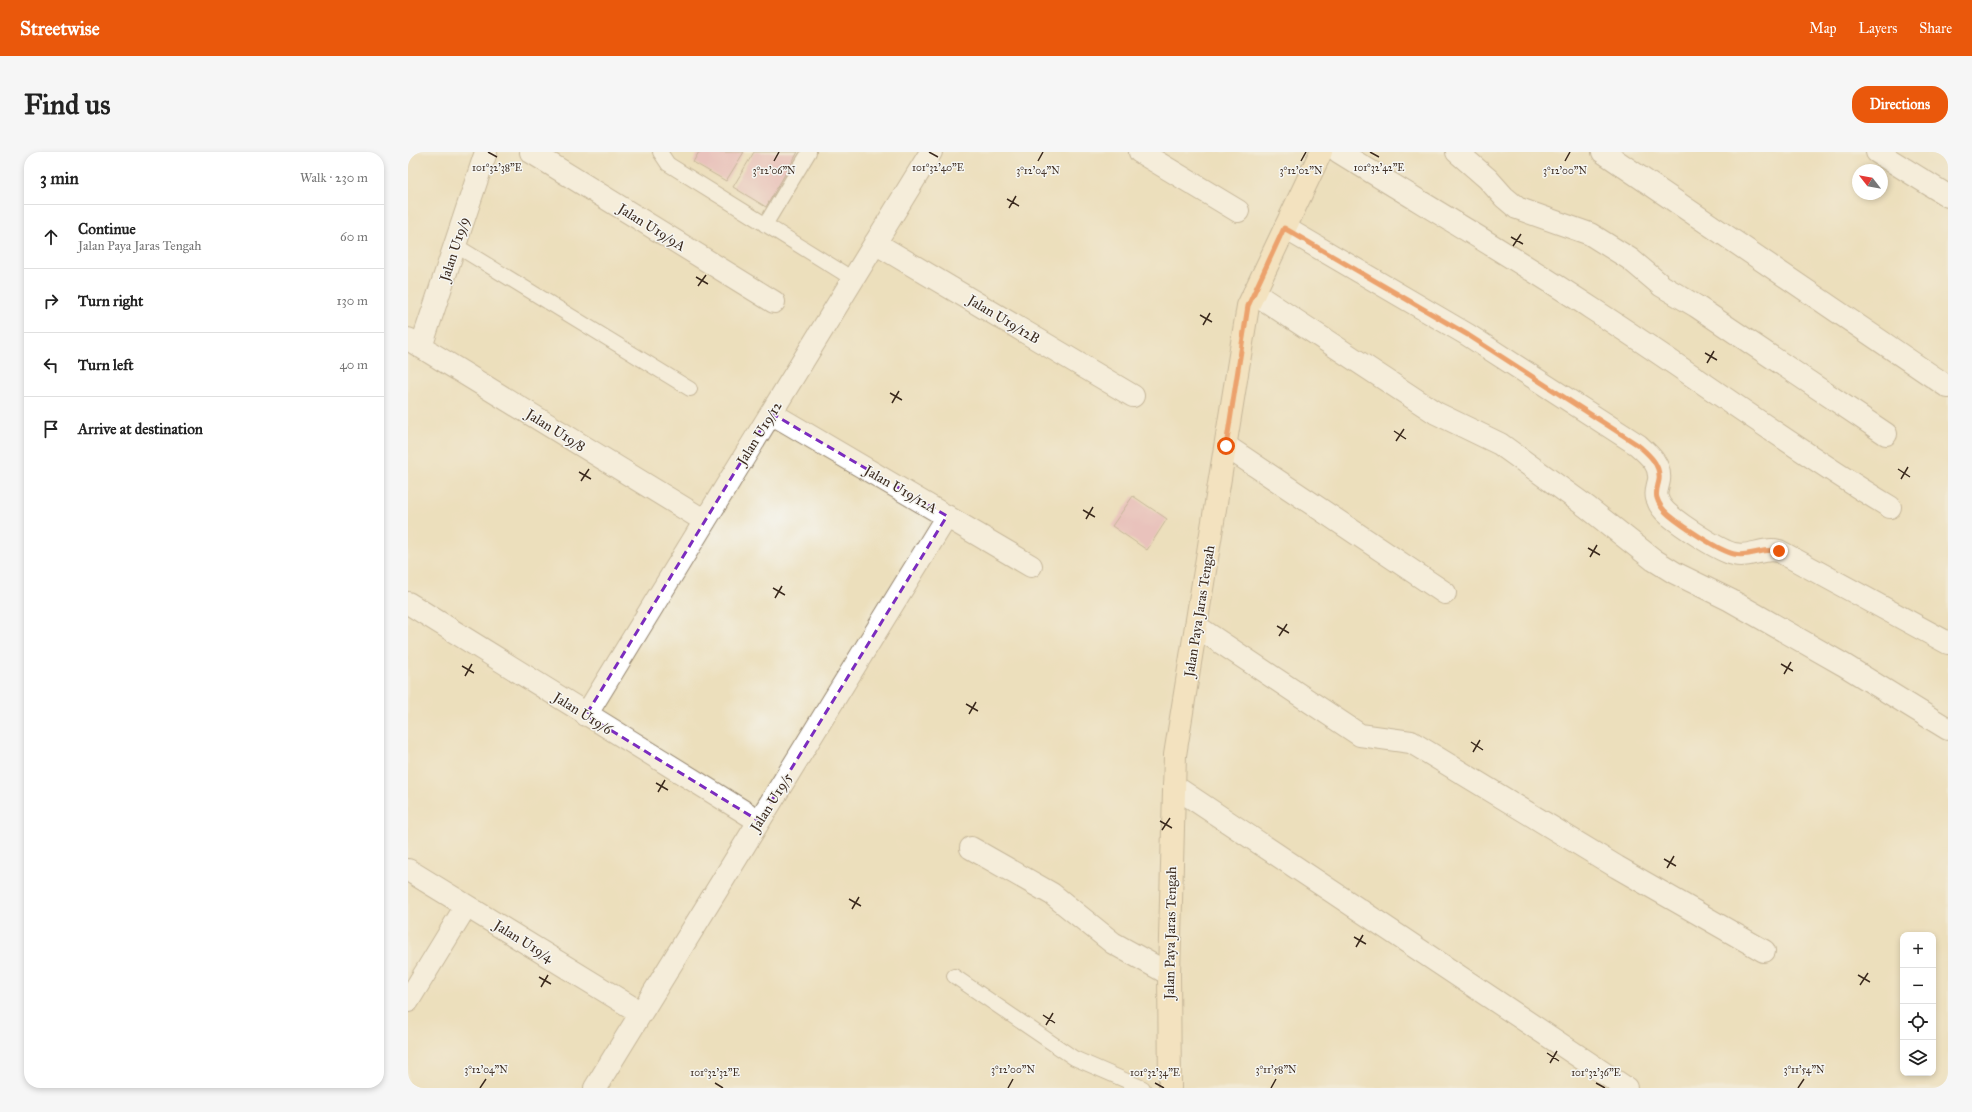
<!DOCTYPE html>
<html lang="en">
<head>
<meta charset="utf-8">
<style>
	body { margin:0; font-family:"IM FELL Great Primer",serif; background:#f6f6f6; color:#222 }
	.controls { position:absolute; right:12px; bottom:12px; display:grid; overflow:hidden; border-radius:8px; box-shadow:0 2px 6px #0003 }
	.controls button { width:36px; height:36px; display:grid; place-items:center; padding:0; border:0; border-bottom:1px solid #e0e0e0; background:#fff; color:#222; font:20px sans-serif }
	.compass { position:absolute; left:1444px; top:12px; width:36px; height:36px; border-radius:50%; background:#fff; box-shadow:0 2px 6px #0003; rotate:301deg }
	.stop { position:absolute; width:12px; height:12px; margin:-9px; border:3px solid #ea580c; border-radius:50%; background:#fff }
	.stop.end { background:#ea580c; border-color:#fff; box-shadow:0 1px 4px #0008 }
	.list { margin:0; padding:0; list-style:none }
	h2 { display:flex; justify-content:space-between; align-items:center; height:52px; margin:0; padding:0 16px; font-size:17px }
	h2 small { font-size:13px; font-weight:400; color:#767676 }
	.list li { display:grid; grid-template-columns:26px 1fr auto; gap:12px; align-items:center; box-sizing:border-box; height:64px; padding:0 16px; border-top:1px solid #e0e0e0 }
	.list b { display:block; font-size:15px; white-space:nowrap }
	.list p { margin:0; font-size:13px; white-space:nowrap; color:#767676 }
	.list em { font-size:13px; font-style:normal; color:#767676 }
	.icon { flex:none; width:22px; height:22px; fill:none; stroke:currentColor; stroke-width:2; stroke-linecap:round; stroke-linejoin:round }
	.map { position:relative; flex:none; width:1540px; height:936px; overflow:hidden; border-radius:16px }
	header { display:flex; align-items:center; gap:24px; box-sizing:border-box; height:56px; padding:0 20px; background:#ea580c; color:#fff }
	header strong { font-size:19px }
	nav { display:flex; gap:22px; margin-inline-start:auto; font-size:14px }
	.intro { display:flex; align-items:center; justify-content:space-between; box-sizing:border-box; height:96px; padding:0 24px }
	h1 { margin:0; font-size:28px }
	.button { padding:10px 18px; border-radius:16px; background:#ea580c; color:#fff; font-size:14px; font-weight:700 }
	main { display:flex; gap:24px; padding:0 24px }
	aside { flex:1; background:#fff; border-radius:16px; box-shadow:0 2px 6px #0003 }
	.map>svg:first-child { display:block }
</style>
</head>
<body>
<header>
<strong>Streetwise</strong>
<nav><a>Map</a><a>Layers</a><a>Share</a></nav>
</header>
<div class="intro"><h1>Find us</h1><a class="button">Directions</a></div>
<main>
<aside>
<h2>3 min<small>Walk · 230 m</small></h2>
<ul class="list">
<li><svg class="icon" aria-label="ahead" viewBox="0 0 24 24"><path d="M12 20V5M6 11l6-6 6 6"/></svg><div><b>Continue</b><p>Jalan Paya Jaras Tengah</p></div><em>60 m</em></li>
<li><svg class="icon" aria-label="right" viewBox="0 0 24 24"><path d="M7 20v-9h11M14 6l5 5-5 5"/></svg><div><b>Turn right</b></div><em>130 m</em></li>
<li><svg class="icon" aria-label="left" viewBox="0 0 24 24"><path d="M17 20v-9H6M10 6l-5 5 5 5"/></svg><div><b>Turn left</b></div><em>40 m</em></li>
<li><svg class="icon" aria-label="arrive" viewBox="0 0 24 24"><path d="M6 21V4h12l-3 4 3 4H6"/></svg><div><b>Arrive at destination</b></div></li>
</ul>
</aside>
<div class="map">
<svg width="1540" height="936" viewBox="0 0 1540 936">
	<rect width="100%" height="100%" fill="#f6f6f2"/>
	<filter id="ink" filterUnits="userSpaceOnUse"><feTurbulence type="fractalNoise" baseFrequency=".025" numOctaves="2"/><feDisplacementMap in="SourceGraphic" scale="8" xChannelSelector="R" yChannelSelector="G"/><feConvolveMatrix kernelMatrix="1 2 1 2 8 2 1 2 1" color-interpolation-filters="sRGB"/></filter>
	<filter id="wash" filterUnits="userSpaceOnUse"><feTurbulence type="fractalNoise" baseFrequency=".012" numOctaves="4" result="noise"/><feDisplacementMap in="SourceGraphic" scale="16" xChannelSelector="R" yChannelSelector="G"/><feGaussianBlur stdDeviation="0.9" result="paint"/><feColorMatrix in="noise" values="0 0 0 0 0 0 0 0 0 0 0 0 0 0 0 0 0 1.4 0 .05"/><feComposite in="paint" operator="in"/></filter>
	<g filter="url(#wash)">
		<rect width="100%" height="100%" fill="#ecdfbc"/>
		<g id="blocks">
			<!-- building -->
			<path fill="#e4a0bc" d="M291 0H336L318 29 285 10Z
				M346 0H390L358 55 325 35Z
				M725 344 759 367 739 398 704 374Z"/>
		</g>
	</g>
	<g filter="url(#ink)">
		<use href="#blocks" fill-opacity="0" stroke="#94846d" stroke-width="1"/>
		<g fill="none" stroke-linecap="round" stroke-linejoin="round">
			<defs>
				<path id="lane" d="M252 0 260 12 445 127
					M357 73 401 0
					M47 93 282 237
					M546 824 666 906 735 936"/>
				<path id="street" d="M123 0 366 150
					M732 0 830 59
					M931 0C1015 52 1101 102 1183 156 1284 221 1380 293 1482 355
					M1049 0 1080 27 1096 45 1109 56 1182 82 1222 107 1254 134 1288 154 1478 282
					M1195 0 1540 235
					M1469 0 1540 44
					M877 76 1060 183 1230 293C1240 302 1253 312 1251 328 1250 334 1247 340 1249 346 1251 353 1255 358 1261 363 1273 373 1311 399 1326 402 1342 406 1354 395 1371 399L1540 491
					M467 91 725 244
					M846 141 1028 261 1092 292 1179 355 1246 408 1267 421 1322 448 1436 513 1540 577
					M0 187 297 369
					M13 195 78 0
					M363 261 623 414
					M818 294 1037 441
					M0 451 351 669
					M788 474 952 583 1003 590 1209 715 1356 799
					M178 563 523 0
					M766 634 1218 936
					M563 696 644 742 705 791 761 822
					M0 718 233 861
					M0 849 58 754
					M187 936 539 364"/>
				<path id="secondary" d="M762 936 761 822 767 603 840 154 913 0"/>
			</defs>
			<!-- lane casing -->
			<use href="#lane" stroke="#94846d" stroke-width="16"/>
			<!-- street casing -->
			<use href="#street" stroke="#94846d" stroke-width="24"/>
			<!-- secondary casing -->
			<use href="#secondary" stroke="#94846d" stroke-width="24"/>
			<!-- lane -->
			<use href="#lane" stroke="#fff" stroke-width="14"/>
			<!-- street -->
			<use href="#street" stroke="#fff" stroke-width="22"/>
			<!-- secondary -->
			<use href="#secondary" stroke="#fae7c3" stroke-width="22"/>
		</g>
	</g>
	<g fill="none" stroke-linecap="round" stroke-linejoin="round" filter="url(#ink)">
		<!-- route -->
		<path stroke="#ea580c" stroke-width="5" d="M818 294 840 154 876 76 1060 183 1230 293C1240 302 1253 312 1251 328 1250 334 1247 340 1249 346 1251 353 1255 358 1261 363 1273 373 1311 399 1326 402 1342 406 1354 395 1371 399"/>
	</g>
	<!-- marked area -->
	<path d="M0 0H1540V936H0ZM363 261 539 364 351 669 178 563Z" fill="#ecdfbc" fill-opacity=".55" fill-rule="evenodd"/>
	<path fill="none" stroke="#7b2cbf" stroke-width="3" stroke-dasharray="8 5" stroke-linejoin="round" d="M363 261 539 364 351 669 178 563Z"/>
	<!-- ticks -->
	<path fill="none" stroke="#3b2a1e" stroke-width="1.5" d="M80 0 89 5M521 0 530 5M962 0 971 5M366 9 371 0M630 9 635 0M893 9 898 0M1157 9 1162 0M599 47 611 54M601 56 608 44M1103 85 1115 92M1105 94 1113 82M288 125 300 132M290 134 298 123M792 163 804 170M795 173 802 161M1297 201 1309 208M1299 211 1306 199M482 241 494 248M484 251 491 239M986 279 998 287M988 289 996 277M1490 317 1502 325M171 320 183 327M1493 327 1500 315M173 329 181 317M675 358 687 365M678 367 685 355M1180 396 1192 403M1182 405 1189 393M365 436 377 443M367 446 374 434M869 474 881 481M871 484 879 472M1373 512 1385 519M54 514 66 521M1376 522 1383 510M57 524 64 512M558 552 570 559M561 562 568 550M1063 590 1075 598M1065 600 1072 588M248 631 260 638M250 640 257 628M752 669 764 676M754 678 762 666M1256 707 1268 714M1259 716 1266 704M441 747 453 754M444 757 451 745M946 785 958 792M948 795 955 783M1450 823 1462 830M131 825 143 832M1452 833 1460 821M133 835 140 823M635 863 647 871M638 873 645 861M1139 901 1151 909M1142 911 1149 899M307 931 315 936M747 931 756 936M1188 931 1197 936M72 936 78 927M600 936 605 927M863 936 868 927M1390 936 1396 927"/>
	<g text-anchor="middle" stroke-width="3" stroke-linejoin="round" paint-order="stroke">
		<!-- street labels -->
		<g font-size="14" fill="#3b2a1e" stroke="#f6f6f2">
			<text transform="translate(244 75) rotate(32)" y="5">Jalan U19/9A</text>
			<text transform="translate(46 97) rotate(-72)" y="5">Jalan U19/9</text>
			<text transform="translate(596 167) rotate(31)" y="5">Jalan U19/12B</text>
			<text transform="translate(148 278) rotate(32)" y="5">Jalan U19/8</text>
			<text transform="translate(351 281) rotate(-58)" y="5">Jalan U19/12</text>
			<text transform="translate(493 337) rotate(30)" y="5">Jalan U19/12A</text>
			<text transform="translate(791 459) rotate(-81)" y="5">Jalan Paya Jaras Tengah</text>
			<text transform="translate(175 561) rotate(32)" y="5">Jalan U19/6</text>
			<text transform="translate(363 650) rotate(-58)" y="5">Jalan U19/5</text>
			<text transform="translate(762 781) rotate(-89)" y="5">Jalan Paya Jaras Tengah</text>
			<text transform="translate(116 789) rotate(32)" y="5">Jalan U19/4</text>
		</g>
	</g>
	<g font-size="10" text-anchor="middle" fill="#3b2a1e" stroke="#f6f6f2" stroke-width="3" stroke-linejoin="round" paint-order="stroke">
		<text x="89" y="19">101°32'38"E</text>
		<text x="530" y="19">101°32'40"E</text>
		<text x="971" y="19">101°32'42"E</text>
		<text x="366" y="22">3°12'06"N</text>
		<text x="893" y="22">3°12'02"N</text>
		<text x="1157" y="22">3°12'00"N</text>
		<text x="630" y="22">3°12'04"N</text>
		<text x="78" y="921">3°12'04"N</text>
		<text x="605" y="921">3°12'00"N</text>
		<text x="868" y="921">3°11'58"N</text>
		<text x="1396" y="921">3°11'54"N</text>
		<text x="307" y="924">101°32'32"E</text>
		<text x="747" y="924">101°32'34"E</text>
		<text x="1188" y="924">101°32'36"E</text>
	</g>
</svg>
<div class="controls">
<button>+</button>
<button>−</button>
<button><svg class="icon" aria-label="locate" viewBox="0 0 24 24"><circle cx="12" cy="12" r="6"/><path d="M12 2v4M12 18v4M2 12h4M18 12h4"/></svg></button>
<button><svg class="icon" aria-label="layers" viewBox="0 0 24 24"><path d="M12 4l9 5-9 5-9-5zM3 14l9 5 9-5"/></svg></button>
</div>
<svg class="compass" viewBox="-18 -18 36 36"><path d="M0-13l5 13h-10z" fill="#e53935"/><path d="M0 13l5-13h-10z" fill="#767676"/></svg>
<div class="stop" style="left:818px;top:294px"></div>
<div class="stop end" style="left:1371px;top:399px"></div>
</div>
</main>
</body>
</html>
